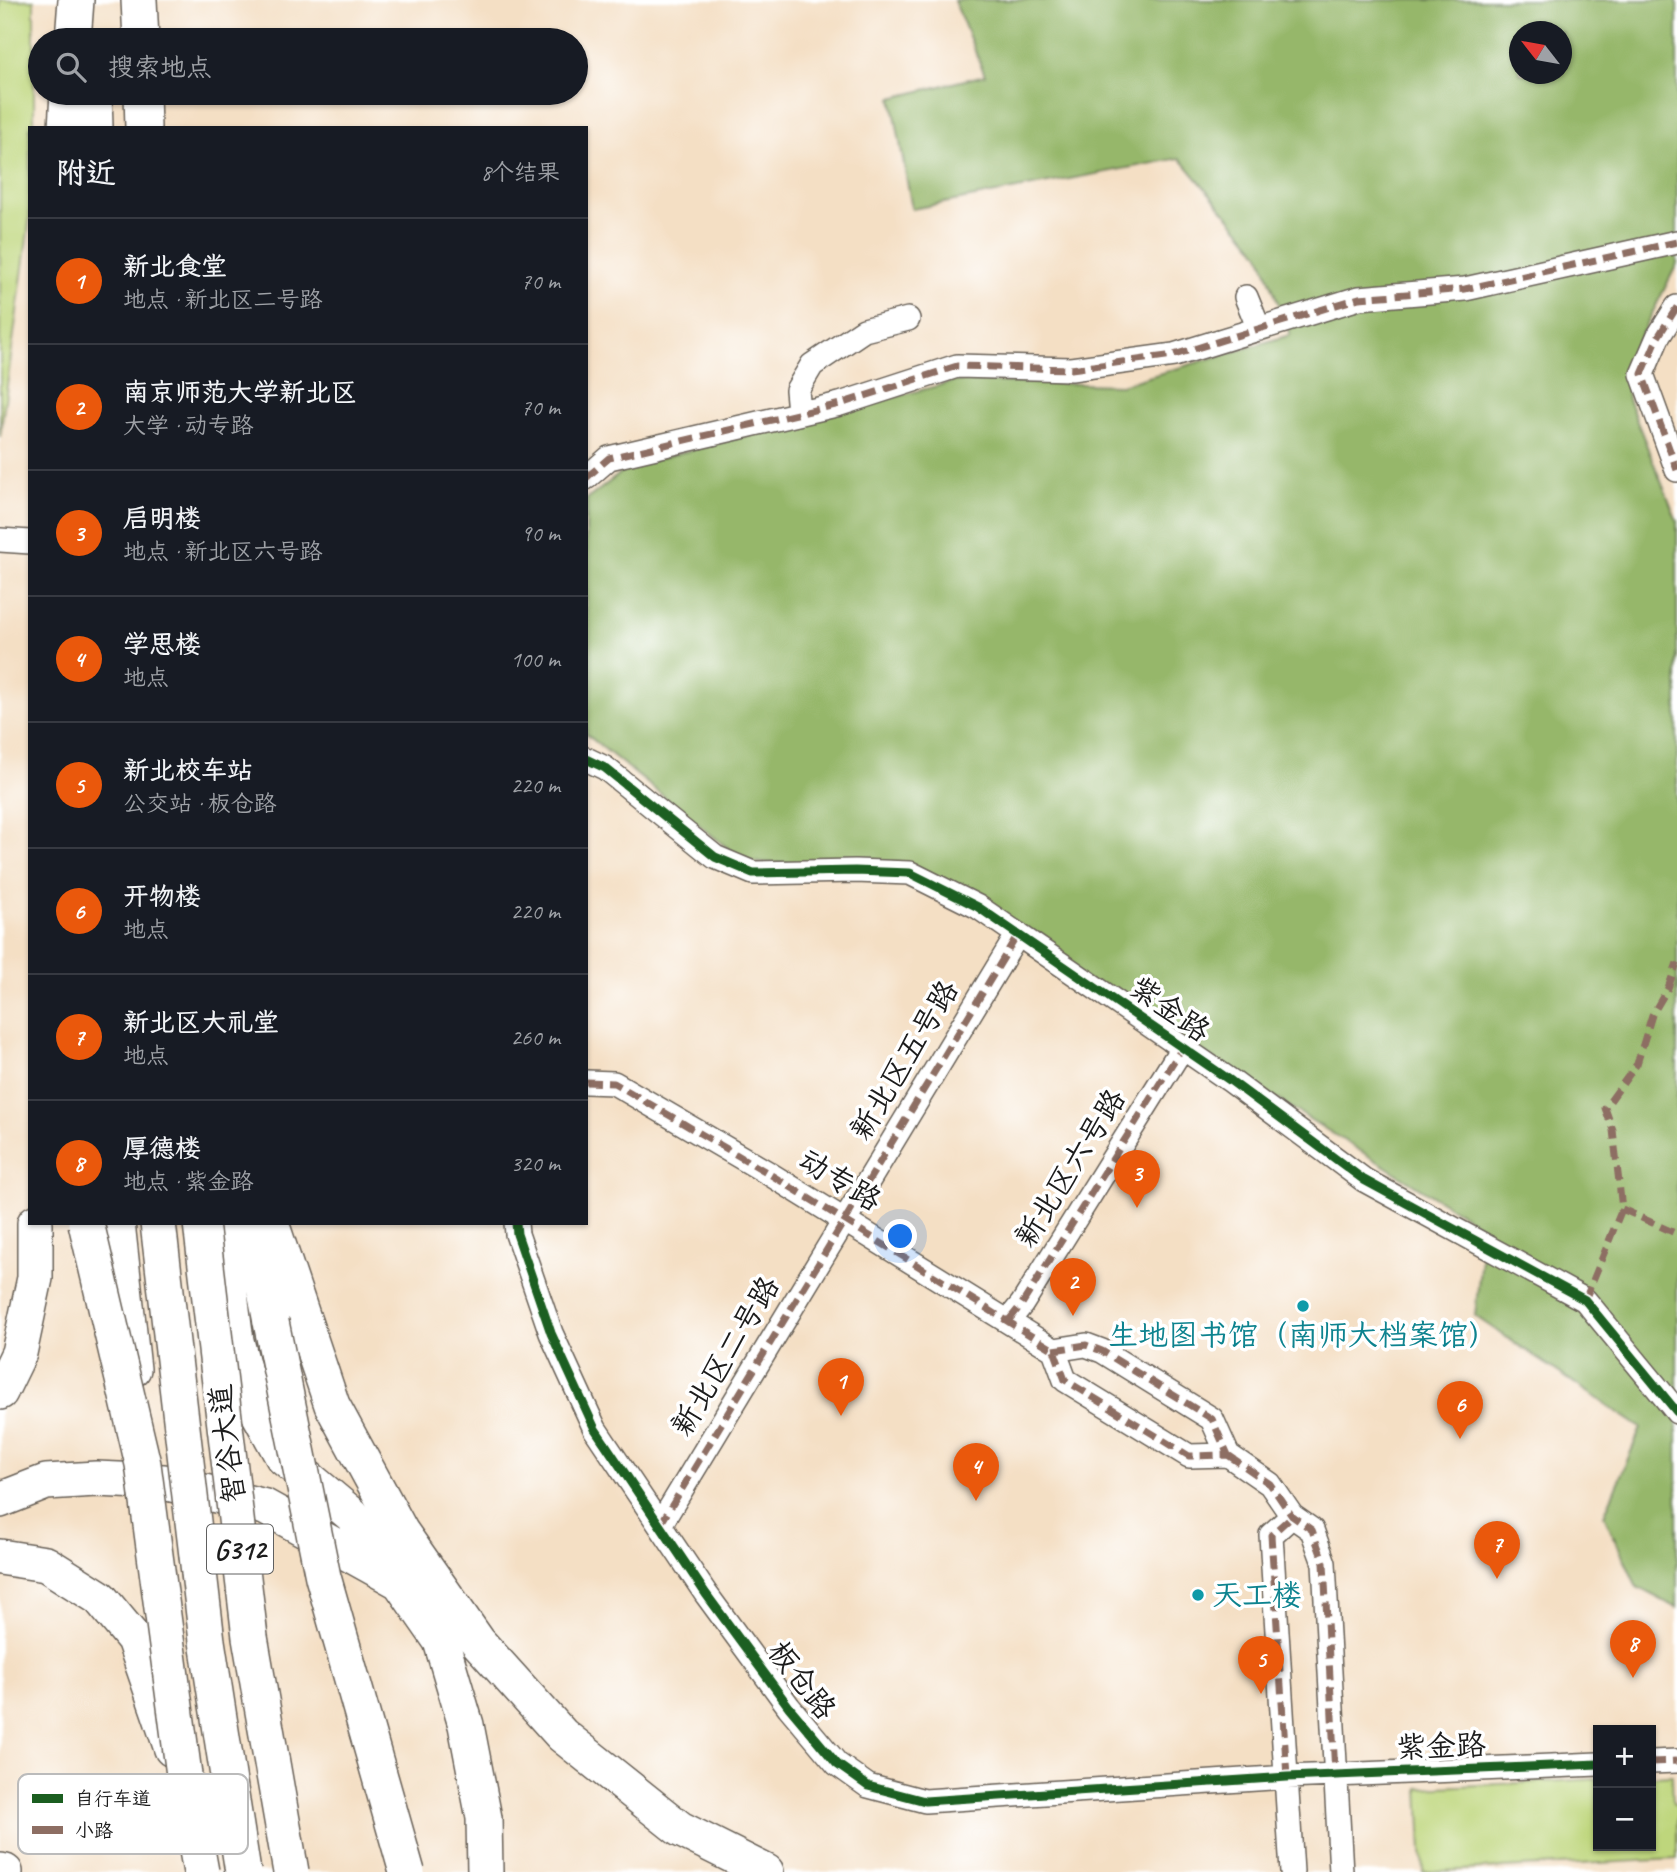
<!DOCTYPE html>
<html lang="zh">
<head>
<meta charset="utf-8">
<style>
	body { margin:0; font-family:Caveat,"LXGW WenKai TC",sans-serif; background:#242831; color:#f1f3f6 }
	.controls { position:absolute; right:21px; bottom:21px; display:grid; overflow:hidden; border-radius:0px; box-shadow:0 2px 5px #0004 }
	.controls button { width:63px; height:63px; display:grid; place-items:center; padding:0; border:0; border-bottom:2px solid #363941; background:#171b24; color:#f1f3f6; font:35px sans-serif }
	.compass { position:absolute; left:1509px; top:21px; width:63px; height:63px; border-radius:50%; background:#171b24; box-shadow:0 2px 5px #0004; rotate:301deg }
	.you { position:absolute; left:901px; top:1237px; width:24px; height:24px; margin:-18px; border:5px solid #fff; border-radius:50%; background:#1a73e8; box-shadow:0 0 0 10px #1a73e833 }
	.badge { display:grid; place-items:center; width:46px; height:46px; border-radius:50%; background:#ea580c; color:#fff; font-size:23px; font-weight:700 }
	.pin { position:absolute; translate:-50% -58px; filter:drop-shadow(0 2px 4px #0008) }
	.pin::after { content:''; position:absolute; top:37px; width:24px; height:21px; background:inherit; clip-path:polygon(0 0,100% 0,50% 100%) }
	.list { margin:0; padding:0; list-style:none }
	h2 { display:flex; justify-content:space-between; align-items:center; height:91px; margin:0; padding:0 28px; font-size:30px }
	h2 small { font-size:23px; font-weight:400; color:#9ea1a6 }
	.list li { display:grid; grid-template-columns:46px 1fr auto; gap:21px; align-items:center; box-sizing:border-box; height:126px; padding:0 28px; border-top:2px solid #363941 }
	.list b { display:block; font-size:26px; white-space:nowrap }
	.list p { margin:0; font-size:23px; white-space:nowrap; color:#9ea1a6 }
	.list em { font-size:23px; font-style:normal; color:#9ea1a6 }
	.icon { flex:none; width:38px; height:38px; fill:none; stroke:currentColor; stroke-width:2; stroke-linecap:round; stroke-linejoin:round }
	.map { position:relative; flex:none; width:1677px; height:1872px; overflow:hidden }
	.search { position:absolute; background:#171b24; box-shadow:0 2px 5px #0004; left:28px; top:28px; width:560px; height:77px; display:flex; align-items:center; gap:18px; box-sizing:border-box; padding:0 24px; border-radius:38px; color:#9ea1a6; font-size:26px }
	.panel { position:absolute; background:#171b24; box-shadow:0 2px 5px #0004; left:28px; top:126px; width:560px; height:1099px; border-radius:0px }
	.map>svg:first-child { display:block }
</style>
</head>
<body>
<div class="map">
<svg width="1677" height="1872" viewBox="0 0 1677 1872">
	<rect width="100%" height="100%" fill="#fff"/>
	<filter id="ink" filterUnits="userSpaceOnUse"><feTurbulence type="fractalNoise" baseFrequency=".0143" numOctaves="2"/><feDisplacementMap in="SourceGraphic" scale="14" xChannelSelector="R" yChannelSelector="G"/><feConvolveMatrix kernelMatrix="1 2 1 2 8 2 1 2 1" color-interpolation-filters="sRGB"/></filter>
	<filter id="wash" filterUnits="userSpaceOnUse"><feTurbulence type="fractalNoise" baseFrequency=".00686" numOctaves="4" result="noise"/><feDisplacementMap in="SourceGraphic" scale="28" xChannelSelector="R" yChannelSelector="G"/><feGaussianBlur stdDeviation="1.57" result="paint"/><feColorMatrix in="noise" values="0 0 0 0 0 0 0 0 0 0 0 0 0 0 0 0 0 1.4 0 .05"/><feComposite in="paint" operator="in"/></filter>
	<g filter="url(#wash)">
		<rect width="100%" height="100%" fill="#f4dfc4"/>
		<!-- green -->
		<path fill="#bed67b" stroke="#6d794c" stroke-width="2" d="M0 0H34V128H30V216L0 437Z
			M1672 1775 1673 1804H1677V1859L1423 1872 1419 1788 1598 1779V1846H1651V1776Z"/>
		<!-- forest -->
		<path fill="#96b76b" stroke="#596a44" stroke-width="2" fill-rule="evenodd" d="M954 0H1677V264L1626 365 1628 399 1677 521V1608L1637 1587 1604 1515 1641 1428 1475 1316 1484 1228 907 868 745 862 586 734V500L630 466 956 381 1121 385 1290 335 1260 254 1180 158 912 209 892 98 985 75ZM1520 32H1562V74H1520Z"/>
	</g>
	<g filter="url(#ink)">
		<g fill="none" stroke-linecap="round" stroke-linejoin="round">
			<defs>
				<path id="minor" d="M1246 297 1259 329
					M1677 307 1658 337 1642 374 1677 470
					M799 412 797 390 812 365 864 330 908 319
					M586 478 609 458 840 404 957 366 1071 369 1174 355 1359 298 1465 289 1677 242
					M0 540 30 542
					M586 759 605 768 715 857 753 873 855 871 910 873 978 907 1231 1081 1364 1180 1585 1300 1677 1412
					M586 1082 614 1083 768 1173 1054 1350
					M516 1223 517 1234 551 1333 595 1429 706 1594 789 1707 837 1764 868 1786 925 1801 1287 1777 1598 1764
					M1009 1320 1022 1304 1182 1048
					M1054 1350 1086 1345 1102 1351 1212 1419 1228 1455
					M1054 1350 1065 1380 1189 1456 1228 1455
					M1228 1455 1270 1484 1292 1516 1312 1530 1324 1563 1341 1872
					M660 1525 1018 934
					M1651 1762 1677 1761
					M1292 1872 1271 1535 1292 1516"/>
				<path id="highway" d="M139 0 141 40
					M73 40 76 0
					M94 93 95 128
					M142 93 143 128
					M66 128 68 93
					M117 1223 133 1369
					M221 1223 236 1341 251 1399 283 1457 352 1515 393 1573
					M252 1223 271 1322
					M271 1223 332 1405 401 1532 478 1642 562 1735 680 1829 766 1872
					M0 1392 19 1353 35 1278V1223
					M0 1500 46 1482 96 1479 164 1482 265 1507 400 1582 441 1641 466 1725 484 1818 485 1872
					M0 1557 46 1564 100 1598 134 1639 172 1749
					M0 1871 5 1872"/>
			</defs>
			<!-- minor casing -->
			<use href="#minor" stroke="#686057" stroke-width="26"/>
			<!-- highway casing -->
			<use href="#highway" stroke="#686057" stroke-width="38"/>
			<!-- minor -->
			<use href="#minor" stroke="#fff" stroke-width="23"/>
			<!-- highway -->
			<use href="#highway" stroke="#fff" stroke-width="35"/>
			<defs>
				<path id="highway-bridge" d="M86 1223 143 1464 186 1790 201 1872
					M158 1223 207 1641 243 1872
					M201 1223 250 1637 291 1872
					M271 1322 323 1577 407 1872"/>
			</defs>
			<!-- highway-bridge casing -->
			<use href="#highway-bridge" stroke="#686057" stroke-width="38" stroke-linecap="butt"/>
			<!-- highway-bridge -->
			<use href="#highway-bridge" stroke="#fff" stroke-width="35"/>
			<!-- quiet -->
			<path stroke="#8d6e63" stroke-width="7" stroke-dasharray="14 7" stroke-linecap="butt" d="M1677 307 1658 337 1642 374 1677 470
				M586 478 609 458 840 404 957 366 1071 369 1174 355 1359 298 1465 289 1677 242
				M586 1082 614 1083 768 1173 1054 1350
				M1622 1209 1677 1234
				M1585 1300 1622 1209 1613 1130 1605 1108 1637 1064 1652 1015 1668 988 1677 963
				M1009 1320 1022 1304 1182 1048
				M1054 1350 1086 1345 1102 1351 1212 1419 1228 1455
				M1054 1350 1065 1380 1189 1456 1228 1455
				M1228 1455 1270 1484 1292 1516 1312 1530 1324 1563 1335 1774
				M660 1525 1018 934
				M1651 1762 1677 1761
				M1287 1777 1271 1535 1292 1516"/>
			<defs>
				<path id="cycleway" d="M586 759 605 768 715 857 753 873 855 871 910 873 978 907 1231 1081 1364 1180 1585 1300 1677 1412
					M516 1223 517 1234 551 1333 595 1429 706 1594 789 1707 837 1764 868 1786 925 1801 1287 1777 1598 1764"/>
			</defs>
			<!-- cycleway casing -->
			<use href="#cycleway" stroke="#fff" stroke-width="13"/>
			<!-- cycleway -->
			<use href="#cycleway" stroke="#1b5e20" stroke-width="9"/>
		</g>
	</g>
	<!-- markers -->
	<g fill="#0f9aa8" stroke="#fff" stroke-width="2.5">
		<circle cx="1303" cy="1306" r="7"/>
		<circle cx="1198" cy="1595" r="7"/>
	</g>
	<g text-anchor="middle" stroke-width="7" stroke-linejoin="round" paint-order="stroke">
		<!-- shield labels -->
		<rect fill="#fff" stroke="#606060" stroke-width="2" x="207" y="1524.5" width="66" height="49" rx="5"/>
		<g font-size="28" font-weight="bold" fill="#1c1c1c">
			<text x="240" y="1559">G312</text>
		</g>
		<!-- street labels -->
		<g font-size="30" fill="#1c1c1c" stroke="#fff">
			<text transform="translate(1170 1009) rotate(35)" y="10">紫金路</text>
			<text transform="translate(904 1060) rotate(-59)" y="10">新北区五号路</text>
			<text transform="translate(1070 1168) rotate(-58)" y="10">新北区六号路</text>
			<text transform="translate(840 1180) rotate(31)" y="10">动专路</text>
			<text transform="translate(725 1356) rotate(-59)" y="10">新北区二号路</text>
			<text transform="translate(227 1444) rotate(-97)" y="10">智谷大道</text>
			<text transform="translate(802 1680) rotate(52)" y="10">板仓路</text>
			<text transform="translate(1441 1746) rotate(-2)" y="10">紫金路</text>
		</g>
		<!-- culture labels -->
		<g font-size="30" fill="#0d838f" stroke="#fff">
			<text x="1303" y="1345">生地图书馆（南师大档案馆）</text>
			<text x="1212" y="1605" text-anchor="start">天工楼</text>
		</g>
	</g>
	<!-- legend -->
	<rect x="18" y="1774" width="230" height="80" rx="10" fill="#fff" stroke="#bbb" stroke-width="2"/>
	<rect x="32" y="1794" width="31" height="9" fill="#1b5e20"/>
	<rect x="32" y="1826" width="31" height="8" fill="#8d6e63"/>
	<g font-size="19" fill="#1c1c1c">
		<text x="75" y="1805">自行车道</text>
		<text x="75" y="1837">小路</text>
	</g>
</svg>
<div class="controls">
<button>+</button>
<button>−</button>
</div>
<svg class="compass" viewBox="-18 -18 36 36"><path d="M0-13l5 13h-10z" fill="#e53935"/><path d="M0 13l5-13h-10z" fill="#9ea1a6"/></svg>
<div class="you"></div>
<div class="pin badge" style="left:841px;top:1416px">1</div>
<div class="pin badge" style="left:1073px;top:1316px">2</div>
<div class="pin badge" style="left:1137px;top:1208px">3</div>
<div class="pin badge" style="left:976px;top:1501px">4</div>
<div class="pin badge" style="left:1261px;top:1694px">5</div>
<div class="pin badge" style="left:1460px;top:1439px">6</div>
<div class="pin badge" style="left:1497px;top:1579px">7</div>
<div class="pin badge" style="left:1633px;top:1678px">8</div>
<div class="search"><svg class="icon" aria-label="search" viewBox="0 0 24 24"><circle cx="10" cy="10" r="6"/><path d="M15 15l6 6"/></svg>搜索地点</div>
<section class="panel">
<h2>附近<small>8个结果</small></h2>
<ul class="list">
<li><span class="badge">1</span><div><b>新北食堂</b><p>地点 · 新北区二号路</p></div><em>70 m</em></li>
<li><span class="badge">2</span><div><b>南京师范大学新北区</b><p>大学 · 动专路</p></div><em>70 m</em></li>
<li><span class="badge">3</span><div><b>启明楼</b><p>地点 · 新北区六号路</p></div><em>90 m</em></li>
<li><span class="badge">4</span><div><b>学思楼</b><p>地点</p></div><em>100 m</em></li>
<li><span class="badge">5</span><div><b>新北校车站</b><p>公交站 · 板仓路</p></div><em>220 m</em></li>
<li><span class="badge">6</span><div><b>开物楼</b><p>地点</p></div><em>220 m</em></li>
<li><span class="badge">7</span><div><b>新北区大礼堂</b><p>地点</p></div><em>260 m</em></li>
<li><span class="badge">8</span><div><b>厚德楼</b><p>地点 · 紫金路</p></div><em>320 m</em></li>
</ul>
</section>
</div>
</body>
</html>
